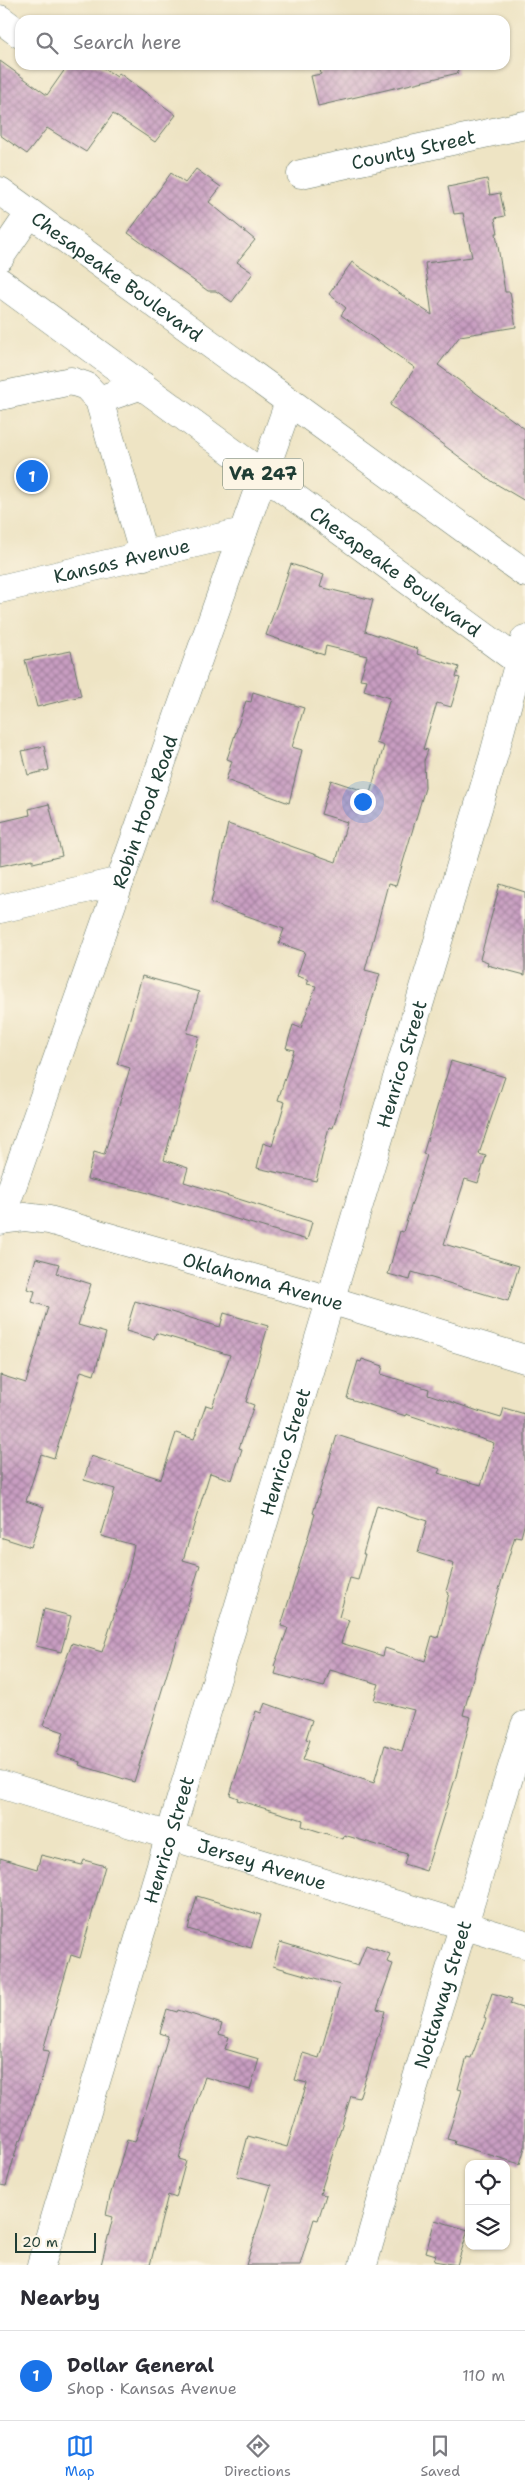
<!DOCTYPE html>
<html lang="en">
<head>
<meta charset="utf-8">
<style>
	body { margin:0; font-family:"Shantell Sans",sans-serif; background:#f7f7f7; color:#2b2b33 }
	.controls { position:absolute; right:15px; bottom:15px; display:grid; overflow:hidden; border-radius:10px; box-shadow:0 1px 4px #0004 }
	.controls button { width:45px; height:45px; display:grid; place-items:center; padding:0; border:0; border-bottom:1px solid #e1e1e2; background:#fff; color:#2b2b33; font:25px sans-serif }
	.scale { position:absolute; left:15px; bottom:12px; width:81px; box-sizing:border-box; padding-left:5px; border:2px solid #1f3d34; border-top:0; font-size:14px; line-height:18px; white-space:nowrap; color:#1f3d34; -webkit-text-stroke:4px #fcf5e5; paint-order:stroke }
	.you { position:absolute; left:362px; top:801px; width:18px; height:18px; margin:-12px; border:4px solid #fff; border-radius:50%; background:#1a73e8; box-shadow:0 0 0 8px #1a73e833 }
	.badge { display:grid; place-items:center; width:32px; height:32px; border-radius:50%; background:#1a73e8; color:#fff; font-size:16px; font-weight:700 }
	.pin { position:absolute; translate:-50% -50%; border:2px solid #fff; box-shadow:0 1px 5px #0006 }
	.list { margin:0; padding:0; list-style:none }
	h2 { display:flex; justify-content:space-between; align-items:center; height:65px; margin:0; padding:0 20px; font-size:21px }
	h2 small { font-size:16px; font-weight:400; color:#7c7c81 }
	.list li { display:grid; grid-template-columns:32px 1fr auto; gap:15px; align-items:center; box-sizing:border-box; height:90px; padding:0 20px; border-top:1px solid #e1e1e2 }
	.list b { display:block; font-size:19px; white-space:nowrap }
	.list p { margin:0; font-size:16px; white-space:nowrap; color:#7c7c81 }
	.list em { font-size:16px; font-style:normal; color:#7c7c81 }
	.icon { flex:none; width:28px; height:28px; fill:none; stroke:currentColor; stroke-width:2; stroke-linecap:round; stroke-linejoin:round }
	.map { position:relative; flex:none; width:525px; height:2265px; overflow:hidden }
	.search { position:absolute; background:#fff; box-shadow:0 1px 4px #0004; left:15px; right:15px; top:15px; height:55px; display:flex; align-items:center; gap:12px; box-sizing:border-box; padding:0 18px; border-radius:15px; color:#7c7c81; font-size:19px }
	.sheet { height:155px; background:#fff }
	nav { display:flex; justify-content:space-around; align-items:center; box-sizing:border-box; height:70px; border-top:1px solid #e1e1e2; background:#fff; font-size:14px; color:#7c7c81 }
	nav a { display:grid; justify-items:center; gap:2px }
	nav .on { color:#1a73e8 }
	.map>svg:first-child { display:block }
</style>
</head>
<body>
<div class="map">
<svg width="525" height="2265" viewBox="0 0 525 2265">
	<defs>
		<pattern id="building-cross-hatch" width="8" height="8" patternUnits="userSpaceOnUse" patternTransform="scale(1.25)"><rect width="8" height="8" fill="#c89dc1"/><path d="M0 0l8 8M0 8l8-8" fill="none" stroke="#a2819e"/></pattern>
	</defs>
	<rect width="100%" height="100%" fill="#fcf5e5"/>
	<filter id="ink" filterUnits="userSpaceOnUse"><feTurbulence type="fractalNoise" baseFrequency=".02" numOctaves="2"/><feDisplacementMap in="SourceGraphic" scale="10" xChannelSelector="R" yChannelSelector="G"/><feConvolveMatrix kernelMatrix="1 2 1 2 8 2 1 2 1" color-interpolation-filters="sRGB"/></filter>
	<filter id="wash" filterUnits="userSpaceOnUse"><feTurbulence type="fractalNoise" baseFrequency=".0096" numOctaves="4" result="noise"/><feDisplacementMap in="SourceGraphic" scale="20" xChannelSelector="R" yChannelSelector="G"/><feGaussianBlur stdDeviation="1.12" result="paint"/><feColorMatrix in="noise" values="0 0 0 0 0 0 0 0 0 0 0 0 0 0 0 0 0 1.4 0 .05"/><feComposite in="paint" operator="in"/></filter>
	<g filter="url(#wash)">
		<rect width="100%" height="100%" fill="#eee4c4"/>
		<g id="blocks">
			<!-- building -->
			<path fill="url(#building-cross-hatch)" fill-rule="evenodd" d="M0 61 47 95 68 65H99L117 77 119 73 176 115 155 142 113 114 86 152 47 128 27 154 0 135Z
				M319 65H457L458 73 318 106 311 76 321 74Z
				M196 169 221 187 209 202 255 240 237 262 253 273 232 302 216 291H208L128 233 171 173 185 183Z
				M487 179 490 195 500 193 505 216 495 218 498 233H496L505 292H510L516 327 460 336 438 365 525 429V501L493 482 390 405 415 368 341 315 346 308 329 294 352 262 432 315 425 263 472 257 463 213 454 214 448 187Z
				M291 564 324 575 320 587 373 600 365 631 418 649 417 654 459 667 456 677 460 678 451 707 437 703 423 749 428 750 424 761 425 788 396 886 388 884 365 970 380 974 333 1128 329 1127 316 1181 257 1168 263 1143 272 1146 285 1102 278 1100 294 1050 286 1048 293 1025 301 1028 316 986 307 984 309 980 297 976 305 952 279 943 284 929 211 903 228 824 336 862 347 822 321 814 331 780 370 793 384 746 376 743 390 698 364 690 367 680 360 679 367 656 326 646 324 655 266 635Z
				M71 651 81 696 37 707 25 660Z
				M253 692 304 708 292 747 302 750 289 803 226 780 232 761 227 759 246 701 251 702Z
				M44 746 49 770 28 775 22 751Z
				M49 804 62 856 33 863V859L0 866V822L30 815 29 809Z
				M500 884 525 892V975L487 965 488 962 480 959Z
				M142 976 199 992 187 1033 199 1036 164 1160 188 1168 184 1182 312 1222 307 1240 141 1191 87 1179 94 1152 104 1155 130 1068 117 1064Z
				M451 1061 505 1077 479 1154 486 1156 478 1183 465 1179 444 1244 519 1266 508 1301 412 1272 410 1280 388 1274 400 1231 403 1232 427 1155 423 1154Z
				M36 1258 59 1264 56 1273 91 1284 78 1325 106 1333 94 1375 81 1371 54 1458 41 1454 26 1501 44 1507 31 1547 0 1537V1375L26 1383 48 1307 32 1302 35 1291 27 1289Z
				M135 1301 220 1327 224 1313 268 1326 246 1402 254 1405 239 1448 242 1449 232 1480 210 1473 183 1560 200 1565 134 1782 79 1765 80 1762 57 1755 64 1732 43 1725 72 1643 102 1652 129 1570 134 1545 101 1536 115 1489 84 1480 91 1456 161 1479 176 1433 194 1439 206 1405 212 1407 230 1355 156 1333 154 1339 126 1331Z
				M362 1359 383 1366 381 1374 429 1389 428 1394 478 1411 501 1418 504 1408 525 1414V1522L521 1537 515 1536 477 1663 463 1715 471 1717 456 1776 426 1871 404 1864 407 1854 344 1835 343 1839 302 1826 303 1820 237 1800 238 1798 230 1795 256 1711 261 1713 265 1703 312 1720 306 1739 310 1740 303 1760 374 1783 385 1745 402 1751 414 1710 374 1700 379 1684 330 1670 324 1687 275 1674 277 1667 274 1666 288 1628 281 1626 315 1514 313 1513 337 1435 440 1469 438 1473 481 1485 494 1443 406 1414V1416L347 1398 358 1361 361 1362ZM377 1505 427 1521 418 1553 454 1564 446 1591 449 1593 438 1638 432 1636 425 1661 385 1648 383 1656 341 1643 349 1620 339 1617 350 1578 358 1580 365 1554H363Z
				M44 1609 71 1616 61 1652 36 1646Z
				M41 1855 82 1865 84 1860 105 1866 80 1958 71 1955 43 2050 49 2051 42 2078 21 2141 19 2140 6 2186 0 2185V1858L37 1869Z
				M197 1896 261 1915 251 1948 188 1929Z
				M280 1942 358 1966 366 1945 390 1954 387 1962 393 1964 377 2009 385 2011 368 2071 359 2098 351 2096 320 2194 326 2195 318 2220 314 2219 300 2265H246L271 2185 237 2176 248 2136 287 2147 307 2083 295 2080 303 2053 319 2058 340 1985 273 1966Z
				M492 1993 512 1999 510 2004 525 2009V2147L520 2164 454 2144 455 2141 447 2139 462 2090 458 2089 467 2057 471 2058 486 2019 484 2018Z
				M167 2009 177 2012 178 2010 222 2024 219 2034 229 2037 225 2049 259 2059 250 2090 205 2077 182 2146H183L179 2159 186 2161 176 2198 168 2195 150 2265H101L113 2217 106 2215 110 2196 127 2140 135 2142 151 2094 168 2036 160 2033Z
				M435 2220 468 2230 457 2265 434 2261 436 2255 426 2252Z"/>
		</g>
	</g>
	<g filter="url(#ink)">
		<use href="#blocks" fill-opacity="0" stroke="#677766" stroke-width="1"/>
		<g fill="none" stroke-linecap="round" stroke-linejoin="round">
			<defs>
				<g id="minor">
					<path d="M0 19 20 34"/>
					<path id="s1" d="M301 174 525 125"/>
					<path d="M0 257 30 213"/>
					<path d="M0 396 71 381 86 386 99 400 144 556"/>
					<path d="M99 400 142 385"/>
					<path id="s2" d="M0 589 243 532"/>
					<path d="M0 909 120 881"/>
					<path id="s3" d="M0 1220 25 1217 49 1220 330 1300 525 1359"/>
					<path id="s4" d="M0 1221 289 402"/>
					<path id="s5" d="M0 1784 525 1944"/>
					<path id="s6" d="M41 2265 493 758 525 639"/>
					<path id="s7" d="M363 2265 411 2097 525 1725"/>
				</g>
				<g id="major">
					<path id="s8" d="M0 191 525 573"/>
					<path id="s9" d="M0 282 525 666"/>
				</g>
			</defs>
			<!-- minor casing -->
			<use href="#minor" stroke="#677766" stroke-width="29"/>
			<!-- major casing -->
			<use href="#major" stroke="#677766" stroke-width="29"/>
			<!-- minor -->
			<use href="#minor" stroke="#fff" stroke-width="28"/>
			<!-- major -->
			<use href="#major" stroke="#fff" stroke-width="28"/>
		</g>
	</g>
	<g text-anchor="middle" stroke-width="4.5" stroke-linejoin="round" paint-order="stroke">
		<!-- shield labels -->
		<rect fill="#fcf5e5" stroke="#617469" stroke-width="1" x="223" y="458.5" width="80" height="31" rx="4"/>
		<g font-size="18" font-weight="bold" fill="#1f3d34">
			<text x="263" y="480">VA 247</text>
		</g>
		<!-- street labels -->
		<g font-size="19" fill="#1f3d34" stroke="#fcf5e5">
			<text dy="7" stroke="none"><textPath href="#s1" startOffset="115">County Street</textPath></text>
			<text dy="7" stroke="none"><textPath href="#s8" startOffset="145">Chesapeake Boulevard</textPath></text>
			<text dy="7" stroke="none"><textPath href="#s2" startOffset="125">Kansas Avenue</textPath></text>
			<text dy="7" stroke="none"><textPath href="#s9" startOffset="490">Chesapeake Boulevard</textPath></text>
			<text dy="7" stroke="none"><textPath href="#s4" startOffset="434">Robin Hood Road</textPath></text>
			<text dy="7" stroke="none"><textPath href="#s6" startOffset="1254">Henrico Street</textPath></text>
			<text dy="7" stroke="none"><textPath href="#s3" startOffset="272">Oklahoma Avenue</textPath></text>
			<text dy="7" stroke="none"><textPath href="#s6" startOffset="849">Henrico Street</textPath></text>
			<text dy="7" stroke="none"><textPath href="#s6" startOffset="444">Henrico Street</textPath></text>
			<text dy="7" stroke="none"><textPath href="#s5" startOffset="274">Jersey Avenue</textPath></text>
			<text dy="7" stroke="none"><textPath href="#s7" startOffset="282">Nottaway Street</textPath></text>
		</g>
	</g>
</svg>
<div class="controls">
<button><svg class="icon" aria-label="locate" viewBox="0 0 24 24"><circle cx="12" cy="12" r="6"/><path d="M12 2v4M12 18v4M2 12h4M18 12h4"/></svg></button>
<button><svg class="icon" aria-label="layers" viewBox="0 0 24 24"><path d="M12 4l9 5-9 5-9-5zM3 14l9 5 9-5"/></svg></button>
</div>
<div class="scale">20 m</div>
<div class="you"></div>
<div class="pin badge" style="left:32px;top:476px">1</div>
<div class="search"><svg class="icon" aria-label="search" viewBox="0 0 24 24"><circle cx="10" cy="10" r="6"/><path d="M15 15l6 6"/></svg>Search here</div>
</div>
<section class="sheet">
<h2>Nearby<small></small></h2>
<ul class="list">
<li><span class="badge">1</span><div><b>Dollar General</b><p>Shop · Kansas Avenue</p></div><em>110 m</em></li>
</ul>
</section>
<nav>
<a class="on"><svg class="icon" aria-label="map" viewBox="0 0 24 24"><path d="M3 6l6-2 6 2 6-2v14l-6 2-6-2-6 2zM9 4v14M15 6v14"/></svg>Map</a>
<a><svg class="icon" aria-label="directions" viewBox="0 0 24 24"><path d="M12 3l9 9-9 9-9-9zM9 14v-3h6M13 9l2 2-2 2"/></svg>Directions</a>
<a><svg class="icon" aria-label="saved" viewBox="0 0 24 24"><path d="M7 4h10v16l-5-4-5 4z"/></svg>Saved</a>
</nav>
</body>
</html>
